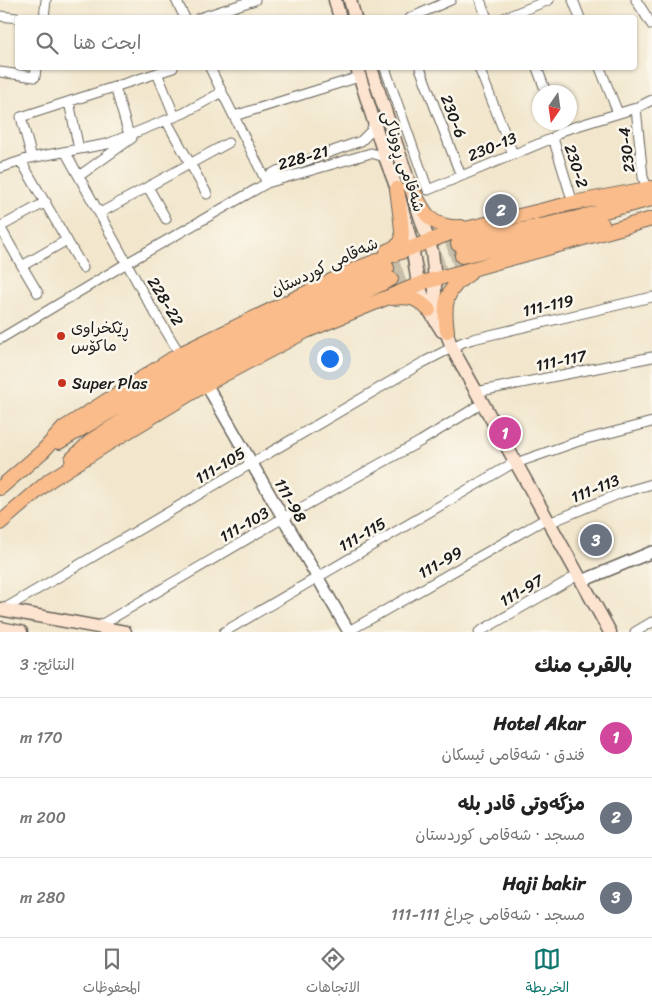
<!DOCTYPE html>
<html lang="ar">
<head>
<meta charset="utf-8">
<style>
	body { margin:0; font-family:Sriracha,"Playpen Sans Arabic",sans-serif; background:#f6f6f6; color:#222; direction:rtl }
	.compass { position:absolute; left:532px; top:85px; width:45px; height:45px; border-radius:50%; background:#fff; box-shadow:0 1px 4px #0004; rotate:193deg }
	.you { position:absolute; left:329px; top:358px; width:18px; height:18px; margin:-12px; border:4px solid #fff; border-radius:50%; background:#1a73e8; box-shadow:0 0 0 8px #1a73e833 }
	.badge { display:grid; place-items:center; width:32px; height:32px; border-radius:50%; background:#0f766e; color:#fff; font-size:16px; font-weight:700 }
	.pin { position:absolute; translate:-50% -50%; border:2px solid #fff; box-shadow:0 1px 5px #0006 }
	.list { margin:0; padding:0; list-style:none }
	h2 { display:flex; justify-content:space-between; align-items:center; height:65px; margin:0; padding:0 20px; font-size:21px }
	h2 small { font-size:16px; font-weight:400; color:#767676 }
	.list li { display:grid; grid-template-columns:32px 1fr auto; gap:15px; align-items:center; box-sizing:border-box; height:80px; padding:0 20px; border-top:1px solid #e0e0e0 }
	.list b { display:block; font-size:19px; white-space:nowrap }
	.list p { margin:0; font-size:16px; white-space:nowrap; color:#767676 }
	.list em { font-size:16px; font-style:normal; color:#767676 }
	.icon { flex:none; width:28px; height:28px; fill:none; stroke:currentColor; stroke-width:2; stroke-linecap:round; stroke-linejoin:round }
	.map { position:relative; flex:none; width:652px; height:632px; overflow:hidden; direction:ltr }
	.search { position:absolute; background:#fff; box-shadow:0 1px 4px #0004; left:15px; right:15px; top:15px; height:55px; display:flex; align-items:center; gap:12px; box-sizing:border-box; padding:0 18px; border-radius:5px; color:#767676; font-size:19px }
	.sheet { height:305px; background:#fff }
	nav { display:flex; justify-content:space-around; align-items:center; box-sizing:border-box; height:70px; border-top:1px solid #e0e0e0; background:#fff; font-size:14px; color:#767676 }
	nav a { display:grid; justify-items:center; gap:2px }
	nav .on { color:#0f766e }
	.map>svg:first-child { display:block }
</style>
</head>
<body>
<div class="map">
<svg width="652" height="632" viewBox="0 0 652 632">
	<rect width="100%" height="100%" fill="#fbf7ec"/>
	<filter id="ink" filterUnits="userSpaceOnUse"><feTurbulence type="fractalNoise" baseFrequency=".02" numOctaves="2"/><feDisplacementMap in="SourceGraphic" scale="10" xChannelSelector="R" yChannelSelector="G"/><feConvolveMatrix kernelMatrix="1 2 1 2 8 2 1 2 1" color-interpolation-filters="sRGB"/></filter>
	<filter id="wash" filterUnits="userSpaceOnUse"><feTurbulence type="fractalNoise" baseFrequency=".0096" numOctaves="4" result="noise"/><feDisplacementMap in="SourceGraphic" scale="20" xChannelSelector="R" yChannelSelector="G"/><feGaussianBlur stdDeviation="1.12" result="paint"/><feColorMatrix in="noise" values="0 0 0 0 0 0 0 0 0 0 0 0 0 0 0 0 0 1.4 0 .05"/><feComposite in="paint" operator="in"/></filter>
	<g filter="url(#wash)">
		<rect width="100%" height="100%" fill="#f2e6cc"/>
	</g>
	<g filter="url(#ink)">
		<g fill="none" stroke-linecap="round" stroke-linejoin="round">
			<!-- trunk-tunnel -->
			<path stroke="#c7bea9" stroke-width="14" stroke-dasharray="14 7" stroke-linecap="butt" d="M387 268 458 244
				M391 279 462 256"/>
			<defs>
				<path id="minor" d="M176 0 185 18
					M480 0 487 18
					M573 0 580 18
					M636 0 652 25
					M0 16 18 18
					M44 18 46 0
					M199 18 255 0
					M410 18 451 0
					M504 18 549 0
					M210 68 267 183
					M385 68 428 190 553 138 561 131 636 108 652 100
					M420 68 461 176
					M479 68 513 154
					M537 68 546 92
					M600 68 618 113
					M0 72 35 77 36 68
					M157 73 175 117
					M115 87 129 135
					M69 102 79 149
					M636 108 643 177 647 188
					M234 116 359 77
					M166 120 207 194
					M553 138 573 203
					M66 153 147 300 180 354
					M32 158 21 117 173 68
					M21 161 83 268
					M0 168 30 158 107 144 184 113 222 92
					M79 176 132 138
					M267 183 270 175 277 171 361 141 371 131 374 123
					M148 187 166 219
					M100 213 228 143
					M0 227 22 266 67 240
					M0 227 46 202
					M22 266 38 293
					M0 339 127 263 267 183 371 153 385 157
					M476 392 652 357
					M516 463 579 441 652 422
					M549 523 621 493 652 484
					M4 609 422 363 463 342 473 339 652 297
					M99 626 283 518 421 441 483 403
					M349 631 547 518
					M224 632 515 462
					M479 632 578 575
					M635 632 652 622"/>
				<path id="tertiary" d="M206 384 349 632
					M582 581 652 552"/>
				<path id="secondary" d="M335 0 340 18
					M350 0 355 18
					M357 68 385 157 397 189 412 246 418 284 429 310 442 331
					M371 68 432 252 435 279V299L452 348 610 632
					M0 609 125 632
					M0 628 21 632"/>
				<path id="trunk" d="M410 184C423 210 428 229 461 227
					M458 244 577 218 652 199
					M387 251C392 249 398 246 401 242 404 237 398 198 397 189
					M462 256 602 224
					M392 298C410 296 416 297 429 310
					M447 331C443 304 445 289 469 274
					M59 442 187 366 387 268
					M72 459 92 440 195 375 391 279
					M0 488 43 451 64 428 180 354 356 269 453 232 573 203 652 188
					M0 523 50 480 107 444 206 384 306 331 425 282 652 219"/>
			</defs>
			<!-- minor casing -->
			<use href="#minor" stroke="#67635a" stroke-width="11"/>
			<!-- tertiary casing -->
			<use href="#tertiary" stroke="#67635a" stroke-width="14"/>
			<!-- secondary casing -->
			<use href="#secondary" stroke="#67635a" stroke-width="15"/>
			<!-- trunk casing -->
			<use href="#trunk" stroke="#67635a" stroke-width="16"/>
			<!-- minor -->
			<use href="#minor" stroke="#fff" stroke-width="9"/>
			<!-- tertiary -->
			<use href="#tertiary" stroke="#fff" stroke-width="11"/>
			<!-- secondary -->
			<use href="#secondary" stroke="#fde4d0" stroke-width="12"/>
			<!-- trunk -->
			<use href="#trunk" stroke="#f9bc8a" stroke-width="14"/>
		</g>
	</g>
	<!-- markers -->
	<g fill="#c8321e" stroke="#fbf7ec" stroke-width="2">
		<circle cx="61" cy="336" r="5"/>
		<circle cx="62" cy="383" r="5"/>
	</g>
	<g text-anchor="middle" stroke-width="5" stroke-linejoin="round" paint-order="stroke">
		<!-- street labels -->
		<g font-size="16" fill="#1c1c1c" stroke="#fbf7ec">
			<text transform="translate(454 116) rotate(69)" y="6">230-6</text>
			<text transform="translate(492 146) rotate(-22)" y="6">230-13</text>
			<text transform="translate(626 150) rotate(-97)" y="6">230-4</text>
			<text transform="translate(303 157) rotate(-16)" y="6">228-21</text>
			<text transform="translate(404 161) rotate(72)" y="6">شەقامی ڕووناکی</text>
			<text transform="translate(577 166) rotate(72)" y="6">230-2</text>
			<text transform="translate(324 266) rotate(-25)" y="6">شەقامی کوردستان</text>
			<text transform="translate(166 301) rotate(59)" y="6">228-22</text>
			<text transform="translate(548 305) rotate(-13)" y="6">111-119</text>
			<text transform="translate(561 360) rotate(-12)" y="6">111-117</text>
			<text transform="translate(220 465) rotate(-31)" y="6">111-105</text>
			<text transform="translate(595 488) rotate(-22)" y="6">111-113</text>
			<text transform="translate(291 500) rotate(60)" y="6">111-98</text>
			<text transform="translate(244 524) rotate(-30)" y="6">111-103</text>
			<text transform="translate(362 534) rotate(-30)" y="6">111-115</text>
			<text transform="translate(440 562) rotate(-30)" y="6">111-99</text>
			<text transform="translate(521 590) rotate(-30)" y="6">111-97</text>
		</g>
		<!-- poi labels -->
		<g font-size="16" fill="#1c1c1c" stroke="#fbf7ec" text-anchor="start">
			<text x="71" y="333">ڕێکخراوی<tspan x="71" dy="18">ماکۆس</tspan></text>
			<text x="72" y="389">Super Plas</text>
		</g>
	</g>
</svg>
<svg class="compass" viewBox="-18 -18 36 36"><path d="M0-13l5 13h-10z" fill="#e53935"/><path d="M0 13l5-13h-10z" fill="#767676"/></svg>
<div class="you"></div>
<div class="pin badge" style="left:505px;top:433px;background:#d1479c">1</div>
<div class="pin badge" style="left:501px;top:210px;background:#6b7280">2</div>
<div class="pin badge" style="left:596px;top:540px;background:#6b7280">3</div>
<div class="search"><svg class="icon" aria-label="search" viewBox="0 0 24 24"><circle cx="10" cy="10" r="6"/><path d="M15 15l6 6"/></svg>ابحث هنا</div>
</div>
<section class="sheet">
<h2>بالقرب منك<small>النتائج: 3</small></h2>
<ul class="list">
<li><span class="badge" style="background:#d1479c">1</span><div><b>Hotel Akar</b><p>فندق · شەقامی ئیسکان</p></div><em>170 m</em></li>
<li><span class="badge" style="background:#6b7280">2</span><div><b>مزگەوتی قادر بلە</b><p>مسجد · شەقامی کوردستان</p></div><em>200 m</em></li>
<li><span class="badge" style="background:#6b7280">3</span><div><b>Haji bakir</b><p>مسجد · شەقامی چراغ 111-111</p></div><em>280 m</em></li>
</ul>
</section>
<nav>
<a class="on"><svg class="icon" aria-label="map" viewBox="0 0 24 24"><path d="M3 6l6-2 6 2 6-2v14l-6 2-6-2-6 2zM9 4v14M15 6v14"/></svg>الخريطة</a>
<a><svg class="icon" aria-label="directions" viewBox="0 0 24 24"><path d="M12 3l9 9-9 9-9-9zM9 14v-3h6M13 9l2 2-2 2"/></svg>الاتجاهات</a>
<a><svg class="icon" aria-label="saved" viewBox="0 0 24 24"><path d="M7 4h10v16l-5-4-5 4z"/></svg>المحفوظات</a>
</nav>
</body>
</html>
